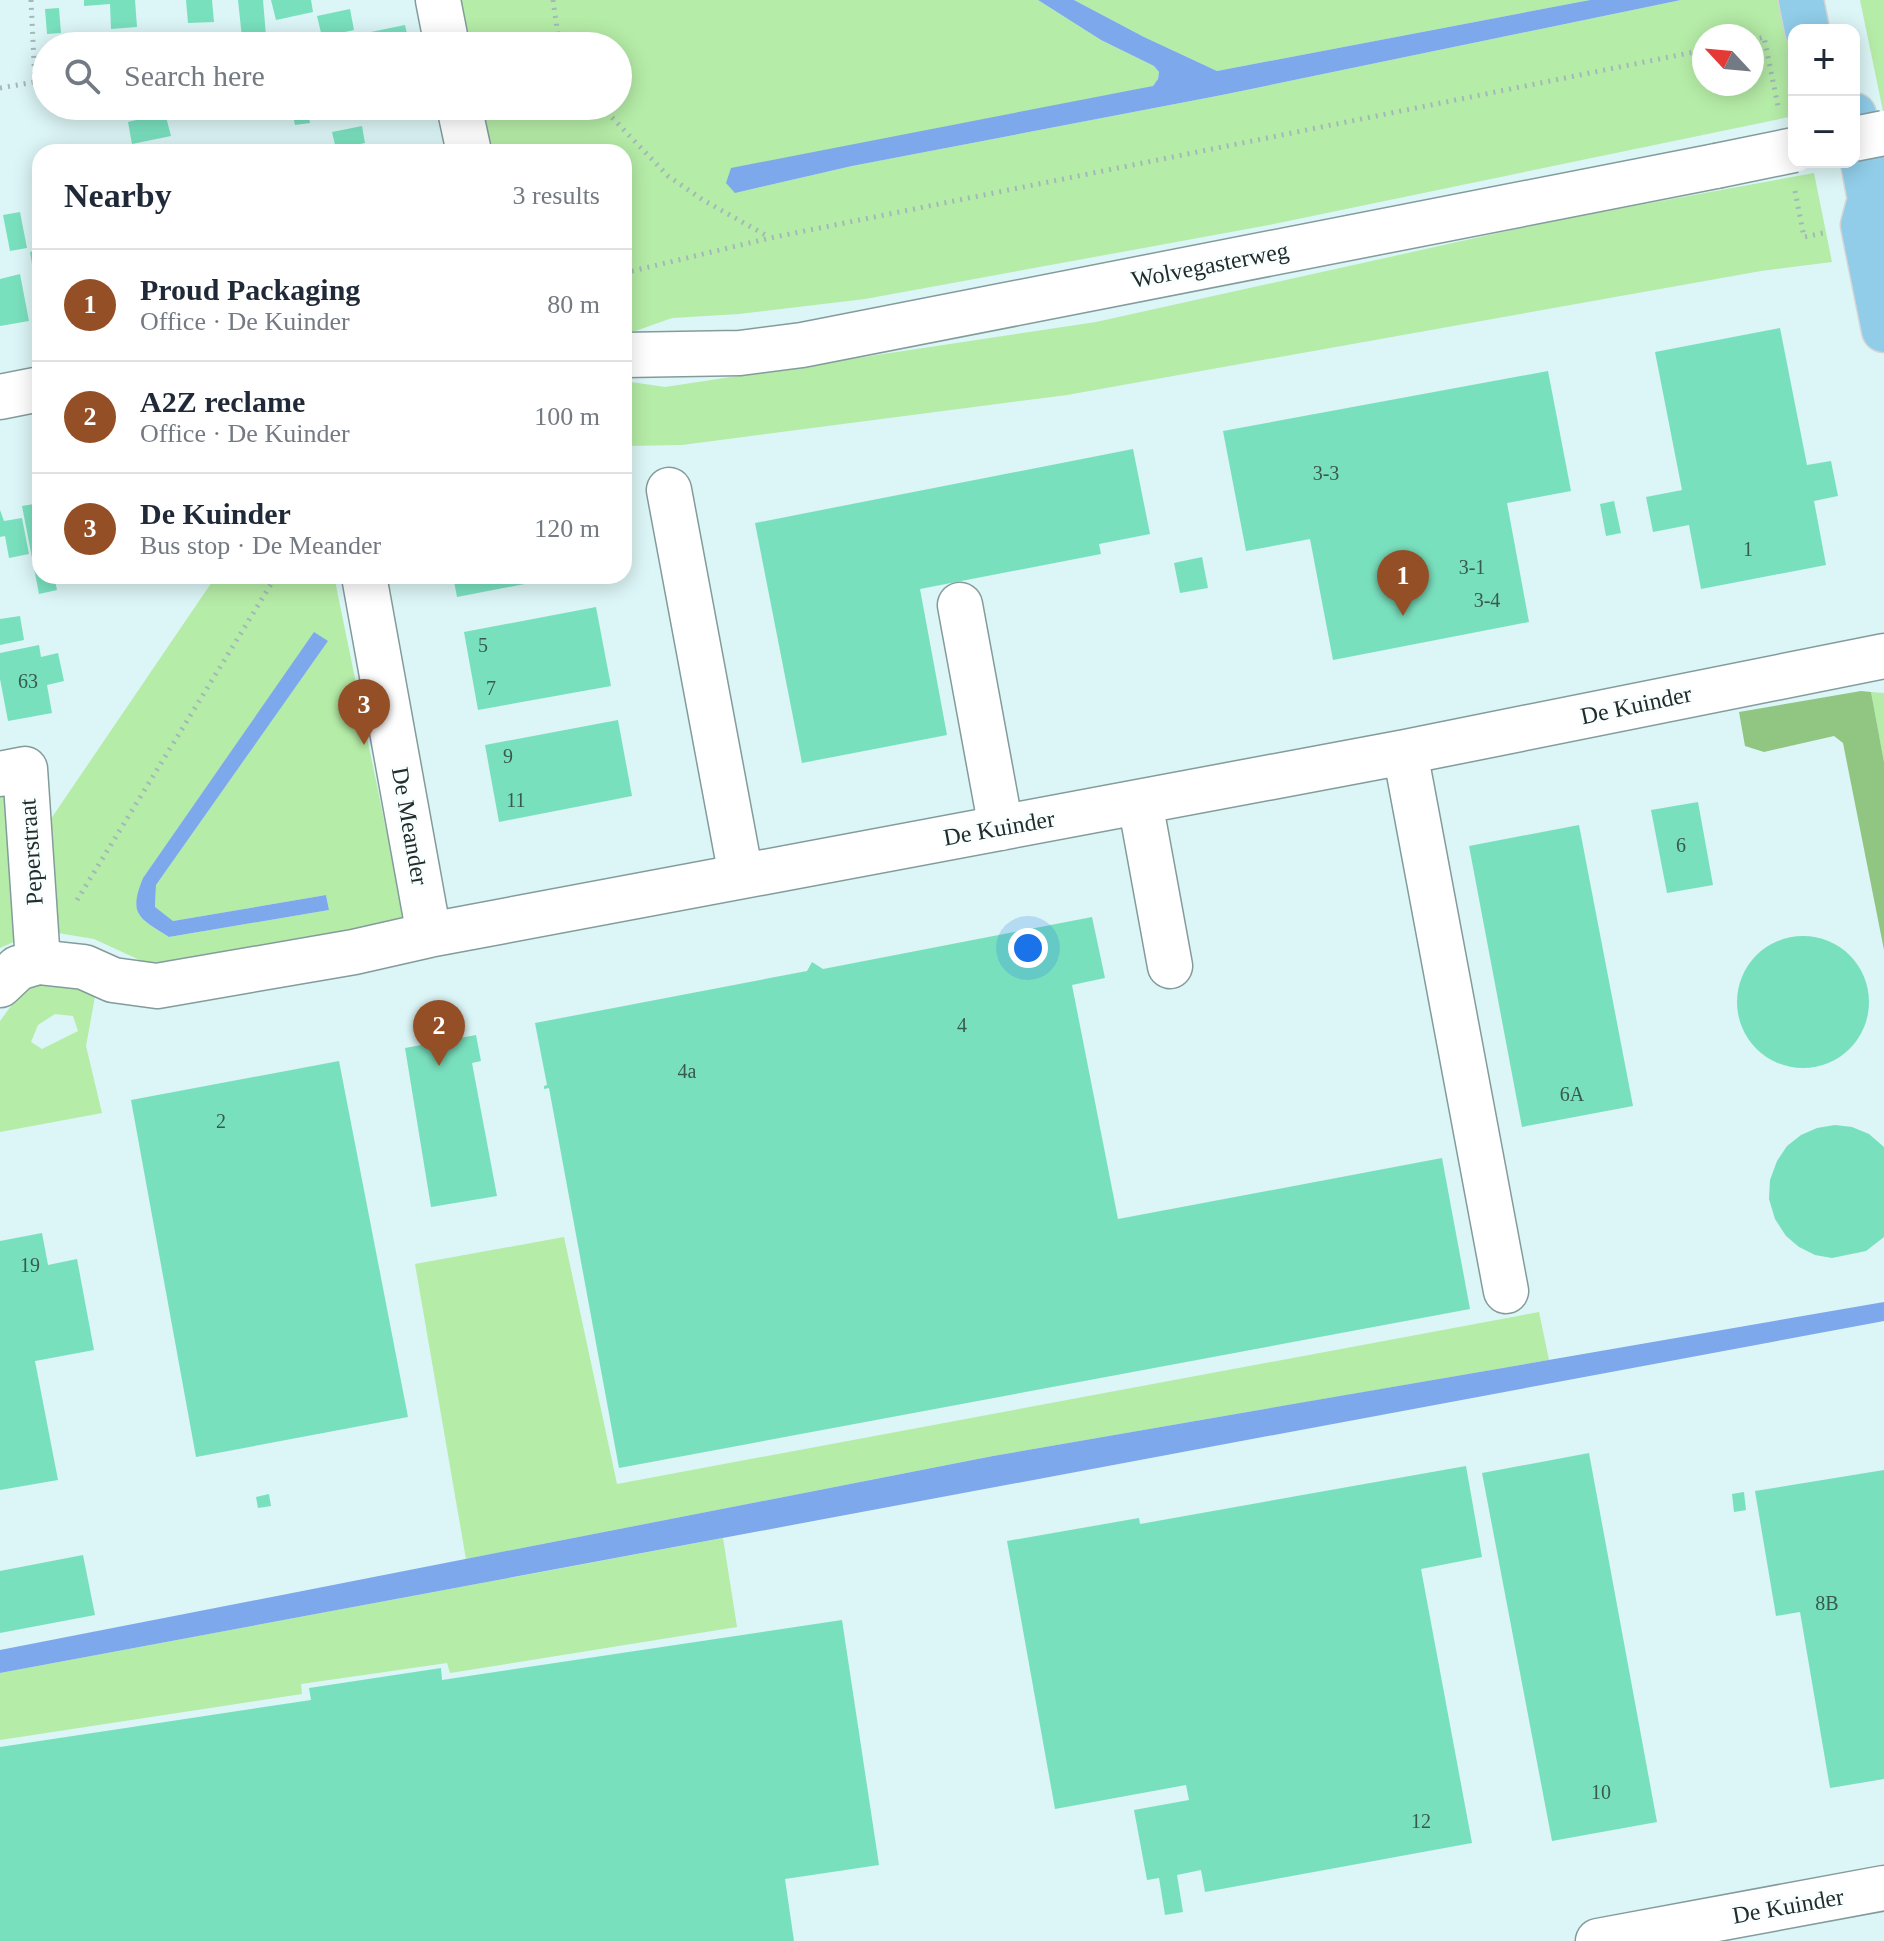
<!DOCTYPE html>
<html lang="en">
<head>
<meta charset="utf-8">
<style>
	body { margin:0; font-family:"Times New Roman",serif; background:#f2f2f3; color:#1f2937 }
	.controls { position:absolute; right:24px; top:24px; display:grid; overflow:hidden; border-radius:16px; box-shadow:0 4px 20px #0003 }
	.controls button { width:72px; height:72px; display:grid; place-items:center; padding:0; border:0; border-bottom:2px solid #e0e1e3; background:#fff; color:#1f2937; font:40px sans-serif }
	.compass { position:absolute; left:1692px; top:24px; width:72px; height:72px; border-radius:50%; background:#fff; box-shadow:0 4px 20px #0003; rotate:296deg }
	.you { position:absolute; left:1028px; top:948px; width:28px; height:28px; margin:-20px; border:6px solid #fff; border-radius:50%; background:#1a73e8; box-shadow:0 0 0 12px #1a73e833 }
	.badge { display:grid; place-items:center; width:52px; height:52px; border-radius:50%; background:#944f26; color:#fff; font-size:26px; font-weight:700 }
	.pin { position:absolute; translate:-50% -66px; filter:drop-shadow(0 2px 4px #0008) }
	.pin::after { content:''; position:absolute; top:42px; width:28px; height:24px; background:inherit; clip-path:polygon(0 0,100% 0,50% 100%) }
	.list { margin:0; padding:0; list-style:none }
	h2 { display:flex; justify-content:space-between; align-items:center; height:104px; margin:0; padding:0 32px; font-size:34px }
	h2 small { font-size:26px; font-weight:400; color:#747a83 }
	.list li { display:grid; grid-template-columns:52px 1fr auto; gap:24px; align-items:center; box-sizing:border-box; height:112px; padding:0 32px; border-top:2px solid #e0e1e3 }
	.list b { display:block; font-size:30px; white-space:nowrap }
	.list p { margin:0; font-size:26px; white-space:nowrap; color:#747a83 }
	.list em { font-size:26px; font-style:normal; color:#747a83 }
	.icon { flex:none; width:44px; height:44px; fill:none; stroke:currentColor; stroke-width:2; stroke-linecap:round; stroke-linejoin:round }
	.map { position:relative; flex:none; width:1884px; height:1941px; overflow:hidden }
	.search { position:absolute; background:#fff; box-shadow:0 4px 20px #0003; left:32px; top:32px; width:600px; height:88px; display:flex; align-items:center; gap:20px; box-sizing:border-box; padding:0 28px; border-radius:44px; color:#747a83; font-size:30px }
	.panel { position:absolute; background:#fff; box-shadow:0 4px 20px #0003; left:32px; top:144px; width:600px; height:440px; border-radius:24px }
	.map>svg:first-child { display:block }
</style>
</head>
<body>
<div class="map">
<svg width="1884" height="1941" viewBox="0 0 1884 1941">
	<rect width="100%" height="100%" fill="#dcf5f6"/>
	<!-- green -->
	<path fill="#b5eca7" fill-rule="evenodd" d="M454 0H1038L1101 40 1154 66 1159 72 1158 79 1153 86 735 193 852 166 1222 95 1681 0H1779L1794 75V116L1269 225 865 299 739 314 672 318 624 335V152H485L475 106H618V46H464ZM1704 36H1752V84H1704Z
		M1074 0H1590L1217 71 1144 37Z
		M1860 0H1884V111H1883Z
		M1814 173 1832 262 1761 271 1067 395 682 445 624 446V381L665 387 1096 322 1557 220Z
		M216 576H334L391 854 429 935 157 968 94 939 46 931 42 832ZM314 633 327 642 156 885 155 908 173 921 326 895 329 910 169 937C138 918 129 915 143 878Z
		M1871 692 1884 693V762Z
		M18 783 27 936 0 948V787Z
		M53 978 96 991 86 1046 102 1113 0 1132V1021L22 991ZM55 1014 73 1016 78 1031 42 1049 31 1042 38 1025Z
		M564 1237 617 1484 1539 1312 1549 1360 993 1456 466 1559 415 1264Z
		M723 1538 737 1627 450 1673 447 1663 301 1684 302 1694 0 1740V1673Z"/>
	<!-- forest -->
	<path fill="#90c682" d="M1861 691 1871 692 1884 762V950L1843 743 1834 736 1764 752 1745 746 1739 712Z"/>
	<!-- water -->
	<path fill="#7ea8ec" d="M1038 0H1074L1144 37 1217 71 1590 0H1681L1222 95 852 166 735 193 726 183 731 168 1153 86 1158 79 1159 72 1154 66 1101 40Z
		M314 632 328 641 156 885 155 907 173 921 326 895 329 910 169 937C139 918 128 915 143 878Z
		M1884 1302V1321L0 1673V1650L993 1456Z"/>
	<!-- building -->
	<path fill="#79e0be" d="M84 0H135L137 27 111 29 110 4 84 6Z
		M186 0H212L214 22 188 23Z
		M238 0H263L266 36 242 38Z
		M271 0H311L313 12 276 20Z
		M59 8 61 33 47 34 45 9Z
		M350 9 354 30 322 37 317 16Z
		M405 25 410 46H364L361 34Z
		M291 106H307L310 123 295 125Z
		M165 113 171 136 132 144 128 122Z
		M362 126 365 143 336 149 332 132Z
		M20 212 27 248 10 251 3 215Z
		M40 250V269L33 270 30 252Z
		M20 274 29 321 0 326V279Z
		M1780 328 1807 465 1831 461 1838 496 1814 501 1826 565 1701 589 1689 525 1653 532 1646 497 1682 490 1655 352Z
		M1548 371 1571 491 1507 503 1529 622 1333 660 1310 539 1246 551 1223 431Z
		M1133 449 1150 534 1099 544 1101 554 920 589 947 735 802 763 755 523Z
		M1614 501 1621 533 1606 536 1600 504Z
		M40 503V576H54L57 590 39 594 22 506Z
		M0 510 4 521 22 518 29 554 9 558 5 536 0 537Z
		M1202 557 1208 588 1180 593 1174 563Z
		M453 576H561V577L457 597Z
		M596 607 611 686 478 710 464 632Z
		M20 616 24 640 0 645V619Z
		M39 645 41 657 58 653 64 681 47 685 52 713 8 721 0 679V653Z
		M618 720 632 796 499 822 485 745Z
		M1698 802 1713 885 1667 893 1651 810Z
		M1579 825 1633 1106 1522 1127 1469 846Z
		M1092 917 1105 978 1072 985 1118 1219 1442 1158 1470 1309 619 1468 549 1088 544 1089V1086L547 1085 535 1023 807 971 812 962 823 969Z
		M1737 1002a66 66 0 1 1 132 0a66 66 0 1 1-132 0Z
		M476 1035 481 1061 472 1063 497 1196 431 1207 405 1048Z
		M339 1061 408 1417 196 1457 131 1100Z
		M1835 1125 1852 1127 1869 1134 1884 1147V1237L1866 1251 1832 1258 1815 1255 1799 1247 1786 1236 1775 1219 1769 1199 1770 1180 1777 1161 1787 1146 1801 1135 1817 1128Z
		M42 1233 48 1265 77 1259 94 1350 35 1361 58 1480 0 1490V1241Z
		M1589 1453 1657 1822 1552 1841 1482 1473Z
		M1466 1466 1482 1557 1421 1569 1472 1843 1205 1892 1201 1870 1177 1875 1183 1912 1165 1915 1159 1878 1147 1880 1134 1810 1189 1800 1186 1785 1055 1809 1007 1541 1139 1518 1140 1524Z
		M1884 1470V1779L1830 1788 1800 1612 1776 1616 1755 1491Z
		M1744 1492 1746 1510 1734 1512 1732 1494Z
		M269 1494 271 1506 258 1508 256 1497Z
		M83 1555 95 1615 0 1633V1571Z
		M842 1620 879 1865 785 1879 794 1941H0V1747L311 1700 309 1688 441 1668 442 1680Z"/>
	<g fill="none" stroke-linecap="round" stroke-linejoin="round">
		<defs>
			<path id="minor" d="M438 0 447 46
				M459 106 469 152
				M624 355 740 353 802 345 1716 166
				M0 397 40 389
				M669 490 741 876
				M364 576 429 935
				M960 605 1001 828
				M1405 752 1506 1291
				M0 774 25 769 38 962
				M1140 802 1170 966
				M0 985 18 968 38 962 84 967 113 980 157 986 354 952 429 935 1405 752 1884 656
				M1598 1941 1884 1888"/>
			<path id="major" d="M1801 0 1807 30
				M1854 115 1870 199 1863 225 1884 330"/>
		</defs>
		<!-- minor casing -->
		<use href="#minor" stroke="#849b9c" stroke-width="47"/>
		<!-- major casing -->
		<use href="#major" stroke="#d3d5d5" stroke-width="47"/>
		<!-- path -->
		<path stroke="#a4b8b9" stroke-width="5" stroke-dasharray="2 6" stroke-linecap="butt" d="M31 0 35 82
			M553 0 558 35 564 46
			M1752 40 1764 37 1779 111
			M0 88 46 80
			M601 106 668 176 703 200 769 237
			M1795 191 1804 237 1823 233
			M624 273 770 238 1704 50
			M77 900 276 576"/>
		<!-- minor -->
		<use href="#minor" stroke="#fff" stroke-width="44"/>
		<!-- major -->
		<use href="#major" stroke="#91cde8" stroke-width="44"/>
		<defs>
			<path id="minor-bridge" d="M1854 139 1884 133
				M1716 166 1794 150"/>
		</defs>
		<!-- minor-bridge casing -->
		<use href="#minor-bridge" stroke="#849b9c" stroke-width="47" stroke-linecap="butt"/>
		<!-- minor-bridge -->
		<use href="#minor-bridge" stroke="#fff" stroke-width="44"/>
	</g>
	<g text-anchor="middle" stroke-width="6" stroke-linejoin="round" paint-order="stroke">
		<!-- number labels -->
		<g font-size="20" fill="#385950">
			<text x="1326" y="480">3-3</text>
			<text x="1748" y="556">1</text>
			<text x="1472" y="574">3-1</text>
			<text x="1487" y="607">3-4</text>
			<text x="483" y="652">5</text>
			<text x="28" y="688">63</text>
			<text x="491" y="695">7</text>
			<text x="508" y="763">9</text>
			<text x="516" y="807">11</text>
			<text x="1681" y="852">6</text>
			<text x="962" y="1032">4</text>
			<text x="687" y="1078">4a</text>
			<text x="1572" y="1101">6A</text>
			<text x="221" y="1128">2</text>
			<text x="30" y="1272">19</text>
			<text x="1827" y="1610">8B</text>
			<text x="1601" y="1799">10</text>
			<text x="1421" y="1828">12</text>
		</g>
		<!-- street labels -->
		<g font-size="24" fill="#222c2c" stroke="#f9fefe">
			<text transform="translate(1210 265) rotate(-11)" y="8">Wolvegasterweg</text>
			<text transform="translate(1636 705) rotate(-12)" y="8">De Kuinder</text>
			<text transform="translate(410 826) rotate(80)" y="8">De Meander</text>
			<text transform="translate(999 828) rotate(-10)" y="8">De Kuinder</text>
			<text transform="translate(31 852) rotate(-94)" y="8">Peperstraat</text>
			<text transform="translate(1788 1906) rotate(-10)" y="8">De Kuinder</text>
		</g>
	</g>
</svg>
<div class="controls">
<button>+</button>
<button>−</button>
</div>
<svg class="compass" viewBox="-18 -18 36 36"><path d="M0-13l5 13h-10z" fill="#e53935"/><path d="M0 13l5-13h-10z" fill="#747a83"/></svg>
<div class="you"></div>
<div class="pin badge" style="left:1403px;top:616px">1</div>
<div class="pin badge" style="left:439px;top:1066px">2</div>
<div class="pin badge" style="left:364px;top:745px">3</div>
<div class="search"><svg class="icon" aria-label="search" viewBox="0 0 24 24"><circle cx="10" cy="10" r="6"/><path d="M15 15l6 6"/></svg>Search here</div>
<section class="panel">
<h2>Nearby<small>3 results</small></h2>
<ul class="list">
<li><span class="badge">1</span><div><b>Proud Packaging</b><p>Office · De Kuinder</p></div><em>80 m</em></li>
<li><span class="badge">2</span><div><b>A2Z reclame</b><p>Office · De Kuinder</p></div><em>100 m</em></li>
<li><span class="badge">3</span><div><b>De Kuinder</b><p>Bus stop · De Meander</p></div><em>120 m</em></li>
</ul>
</section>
</div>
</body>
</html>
